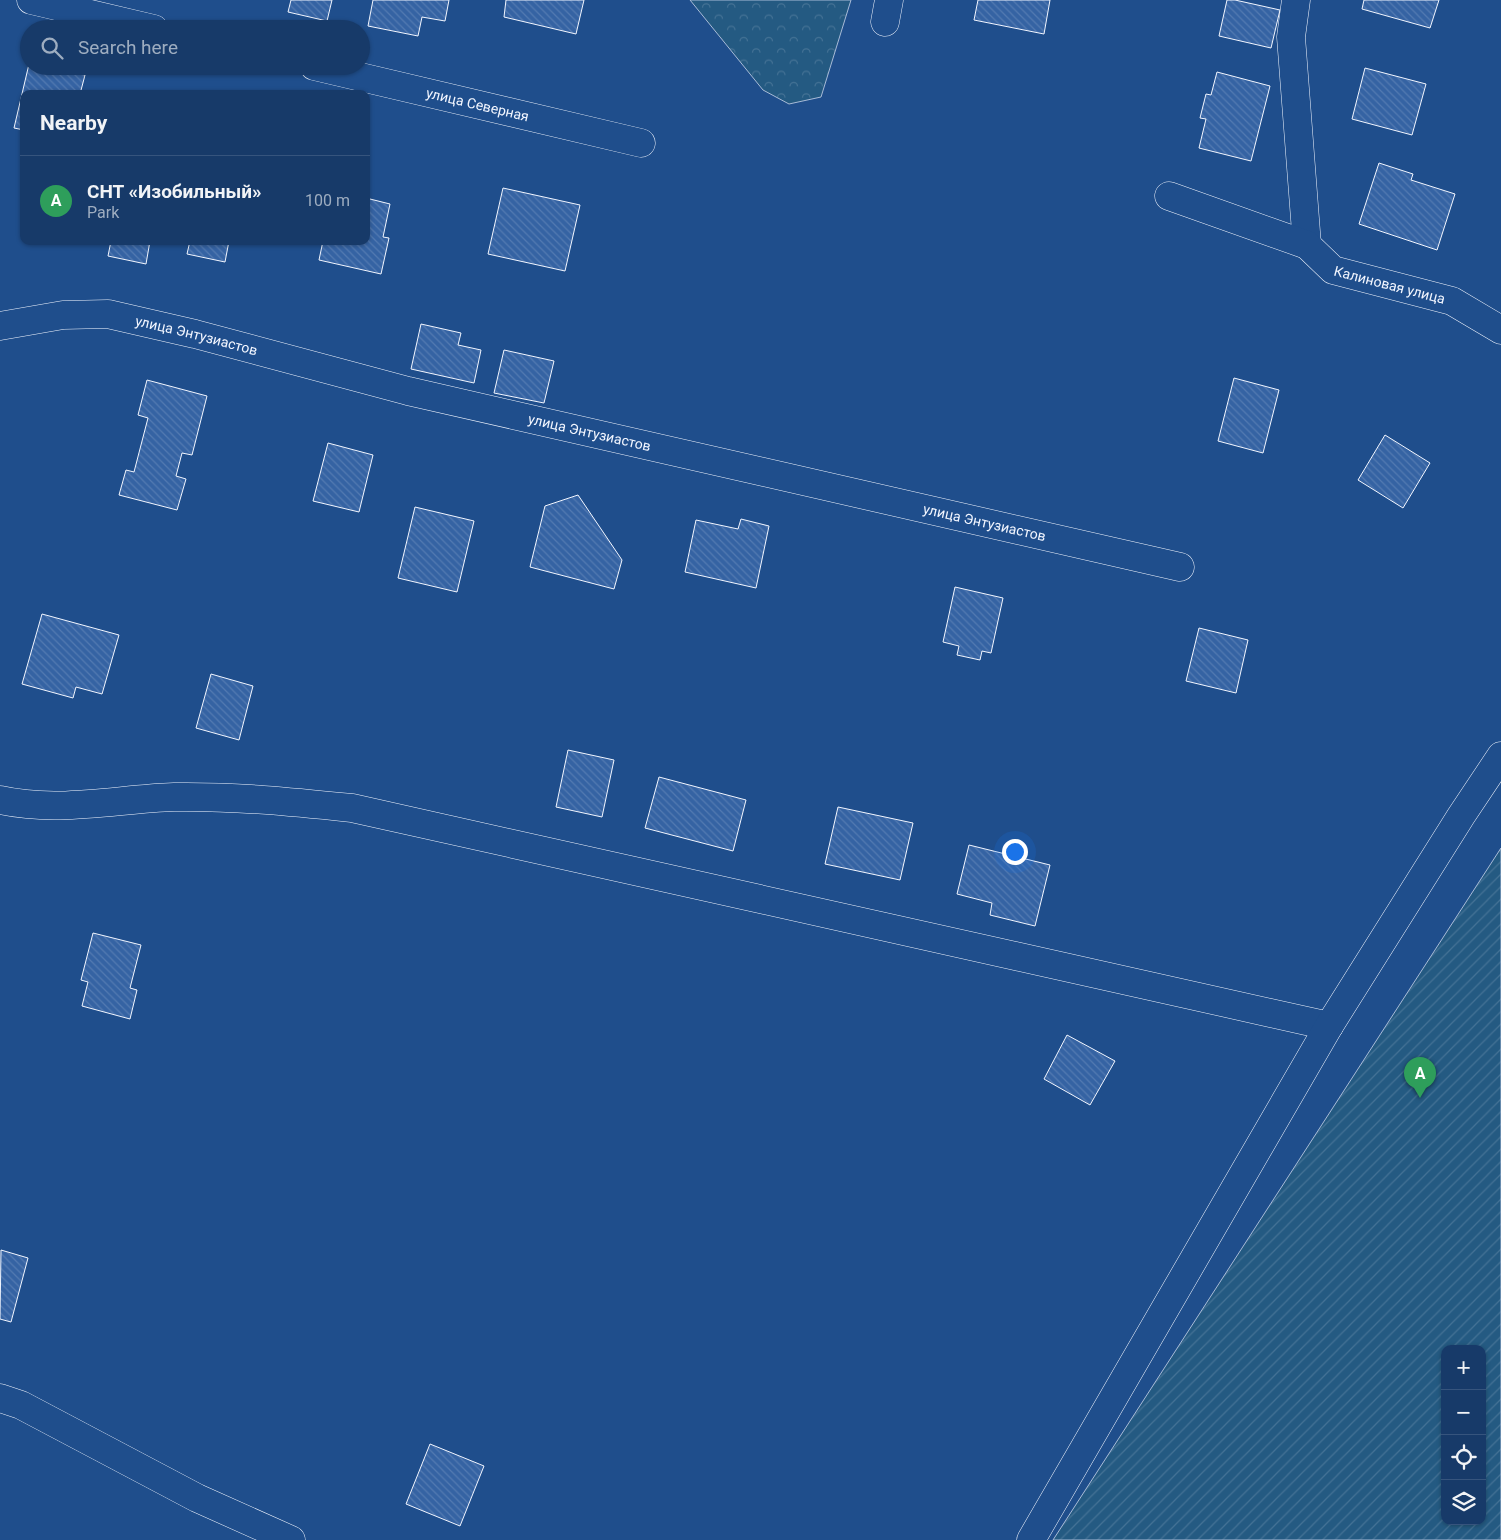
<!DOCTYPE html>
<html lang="en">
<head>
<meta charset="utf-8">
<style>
	body { margin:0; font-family:Roboto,sans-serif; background:#20416f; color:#f1f3f6 }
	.controls { position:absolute; right:15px; bottom:15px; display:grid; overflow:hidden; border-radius:10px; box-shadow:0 1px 4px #0004 }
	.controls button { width:45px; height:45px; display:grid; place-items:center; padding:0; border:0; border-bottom:1px solid #36547d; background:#173a69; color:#f1f3f6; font:25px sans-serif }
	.you { position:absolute; left:1014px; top:851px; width:18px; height:18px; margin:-12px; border:4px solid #fff; border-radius:50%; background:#1a73e8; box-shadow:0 0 0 8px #1a73e833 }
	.badge { display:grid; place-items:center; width:32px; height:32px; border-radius:50%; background:#8c9099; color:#fff; font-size:16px; font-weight:700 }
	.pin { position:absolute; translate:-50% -41px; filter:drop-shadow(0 1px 2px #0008) }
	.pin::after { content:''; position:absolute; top:26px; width:18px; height:15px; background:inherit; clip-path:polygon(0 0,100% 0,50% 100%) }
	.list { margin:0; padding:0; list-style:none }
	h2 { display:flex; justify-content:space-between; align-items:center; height:65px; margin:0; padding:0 20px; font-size:21px }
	h2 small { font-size:16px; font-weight:400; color:#9eadc0 }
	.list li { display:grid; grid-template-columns:32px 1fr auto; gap:15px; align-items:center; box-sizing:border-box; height:90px; padding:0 20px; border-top:1px solid #36547d }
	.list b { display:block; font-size:19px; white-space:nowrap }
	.list p { margin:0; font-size:16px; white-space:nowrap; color:#9eadc0 }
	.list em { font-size:16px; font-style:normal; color:#9eadc0 }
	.icon { flex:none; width:28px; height:28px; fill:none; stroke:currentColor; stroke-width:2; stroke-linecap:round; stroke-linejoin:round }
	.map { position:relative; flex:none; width:1501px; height:1540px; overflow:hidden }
	.search { position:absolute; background:#173a69; box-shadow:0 1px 4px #0004; left:20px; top:20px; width:350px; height:55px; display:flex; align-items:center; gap:12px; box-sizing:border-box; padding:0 18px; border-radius:28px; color:#9eadc0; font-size:19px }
	.panel { position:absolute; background:#173a69; box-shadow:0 1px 4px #0004; left:20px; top:90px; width:350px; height:155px; border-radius:10px }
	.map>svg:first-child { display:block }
</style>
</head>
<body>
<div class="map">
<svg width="1501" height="1540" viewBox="0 0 1501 1540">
	<defs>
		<pattern id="forest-crowns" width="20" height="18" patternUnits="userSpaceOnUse" patternTransform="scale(1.25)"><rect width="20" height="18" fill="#245a82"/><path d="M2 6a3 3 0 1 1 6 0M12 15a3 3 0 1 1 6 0" fill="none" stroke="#447295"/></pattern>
		<pattern id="garden-furrows" width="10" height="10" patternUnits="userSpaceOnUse" patternTransform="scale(1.25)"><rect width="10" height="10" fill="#245a82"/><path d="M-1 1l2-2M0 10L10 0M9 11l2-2" fill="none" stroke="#447295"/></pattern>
		<pattern id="building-back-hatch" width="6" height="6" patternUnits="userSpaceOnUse" patternTransform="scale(1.25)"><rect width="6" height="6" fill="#3563a3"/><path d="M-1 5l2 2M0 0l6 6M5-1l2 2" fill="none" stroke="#537ab1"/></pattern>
	</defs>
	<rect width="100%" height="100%" fill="#1f4e8c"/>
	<!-- forest -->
	<path fill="url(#forest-crowns)" stroke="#a8bbd7" d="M690 0H851L821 97 789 104 763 90Z"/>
	<!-- garden -->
	<path fill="url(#garden-furrows)" stroke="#a8bbd7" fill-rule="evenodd" d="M1501 848V1540H1053ZM1445 1349H1482V1521H1445Z"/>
	<!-- building -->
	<path fill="url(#building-back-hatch)" stroke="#f2f6ff" d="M291 0H332L327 21 288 12Z
		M373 0H449L445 21 422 17 418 36 368 26Z
		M506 0H584L576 34 504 17Z
		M978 0H1050L1044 34 974 20Z
		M1227 0H1235L1280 10 1271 48 1219 36Z
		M1364 0H1439L1430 28 1362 9Z
		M29 64V66H47L85 75 80 94H24V130L14 128Z
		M1365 68 1426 84 1412 135 1352 119Z
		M1217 72 1270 86 1251 161 1199 148 1206 119 1200 118 1206 94 1211 95Z
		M1379 163 1413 174 1411 180 1455 194 1437 250 1359 224Z
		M503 188 580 205 565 271 488 254Z
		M366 198 390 204 383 237 389 238 381 274 319 260 323 241H366Z
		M111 241H150L146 264 108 256Z
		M190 241H229L225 262 187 254Z
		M421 324 461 333 458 345 481 350 474 383 411 369Z
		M504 350 554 361 544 403 494 393Z
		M1234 378 1279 390 1263 453 1218 441Z
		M147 380 207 396 192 455 182 453 176 476 186 479 177 510 119 495 126 470 134 472 148 418 138 415Z
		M1385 435 1430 463 1403 508 1358 480Z
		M328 443 373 455 359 512 313 501Z
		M578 495 622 560 614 589 530 567 545 506Z
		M415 507 474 521 457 592 398 578Z
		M741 519 769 526 756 588 685 572 696 520 738 529Z
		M955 587 1003 598 991 653 982 651 980 660 957 655 959 646 943 642Z
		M42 614 119 635 102 694 76 687 73 698 22 684Z
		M1199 628 1248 640 1236 693 1186 681Z
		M211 674 253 686 239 740 196 728Z
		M568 750 614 760 602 817 556 807Z
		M659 777 746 800 733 851 645 828Z
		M838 807 913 823 900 880 825 864Z
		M969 845 1050 865 1035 926 990 915 992 903 957 894Z
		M93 933 141 945 130 988 137 990 130 1019 82 1006 88 982 81 980Z
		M1067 1035 1115 1061 1090 1105 1044 1079Z
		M1 1250 28 1258 11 1322 0 1319Z
		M430 1444 484 1466 460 1526 406 1504Z"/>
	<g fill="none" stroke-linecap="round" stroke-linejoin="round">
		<defs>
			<g id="minor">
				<path d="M31 0 154 29"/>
				<path d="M1296 0 1291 37 1307 245"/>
				<path d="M885 22 889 0"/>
				<path id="s1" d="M314 66 641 143"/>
				<path id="s2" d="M1169 196 1307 245 1333 270 1452 301 1501 330"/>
				<path id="s3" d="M0 326 63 315 108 314 195 334 408 391 1180 567"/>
				<path d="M0 800C57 813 117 799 174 797 234 796 293 802 352 808L1329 1026"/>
				<path d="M0 1398 21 1405 197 1498 291 1540"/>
				<path d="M1031 1540 1329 1026 1461 816 1501 756"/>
			</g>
		</defs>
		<!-- minor casing -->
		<use href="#minor" stroke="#f2f6ff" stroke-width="29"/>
		<!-- minor -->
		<use href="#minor" stroke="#1f4e8c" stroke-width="28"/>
	</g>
	<g text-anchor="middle" stroke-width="4" stroke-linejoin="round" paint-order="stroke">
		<!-- street labels -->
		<g font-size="14" fill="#f2f6ff" stroke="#1f4e8c">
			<text dy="5" stroke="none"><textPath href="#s1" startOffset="168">улица Северная</textPath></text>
			<text dy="5" stroke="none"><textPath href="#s2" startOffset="241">Калиновая улица</textPath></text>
			<text dy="5" stroke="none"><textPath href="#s3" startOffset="200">улица Энтузиастов</textPath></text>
			<text dy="5" stroke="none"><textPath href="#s3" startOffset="605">улица Энтузиастов</textPath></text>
			<text dy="5" stroke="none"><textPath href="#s3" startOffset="1010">улица Энтузиастов</textPath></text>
		</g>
	</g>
</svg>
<div class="controls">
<button>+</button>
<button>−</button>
<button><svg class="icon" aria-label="locate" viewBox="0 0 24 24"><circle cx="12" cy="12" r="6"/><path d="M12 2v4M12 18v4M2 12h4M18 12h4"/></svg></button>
<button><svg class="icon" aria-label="layers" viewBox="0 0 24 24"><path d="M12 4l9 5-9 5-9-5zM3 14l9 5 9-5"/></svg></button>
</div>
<div class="you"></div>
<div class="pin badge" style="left:1420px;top:1098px;background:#2e9e5b">A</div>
<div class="search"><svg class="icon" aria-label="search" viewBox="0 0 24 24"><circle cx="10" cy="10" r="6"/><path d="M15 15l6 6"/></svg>Search here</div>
<section class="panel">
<h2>Nearby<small></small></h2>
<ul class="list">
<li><span class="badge" style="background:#2e9e5b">A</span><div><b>СНТ «Изобильный»</b><p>Park</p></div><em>100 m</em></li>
</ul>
</section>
</div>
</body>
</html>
